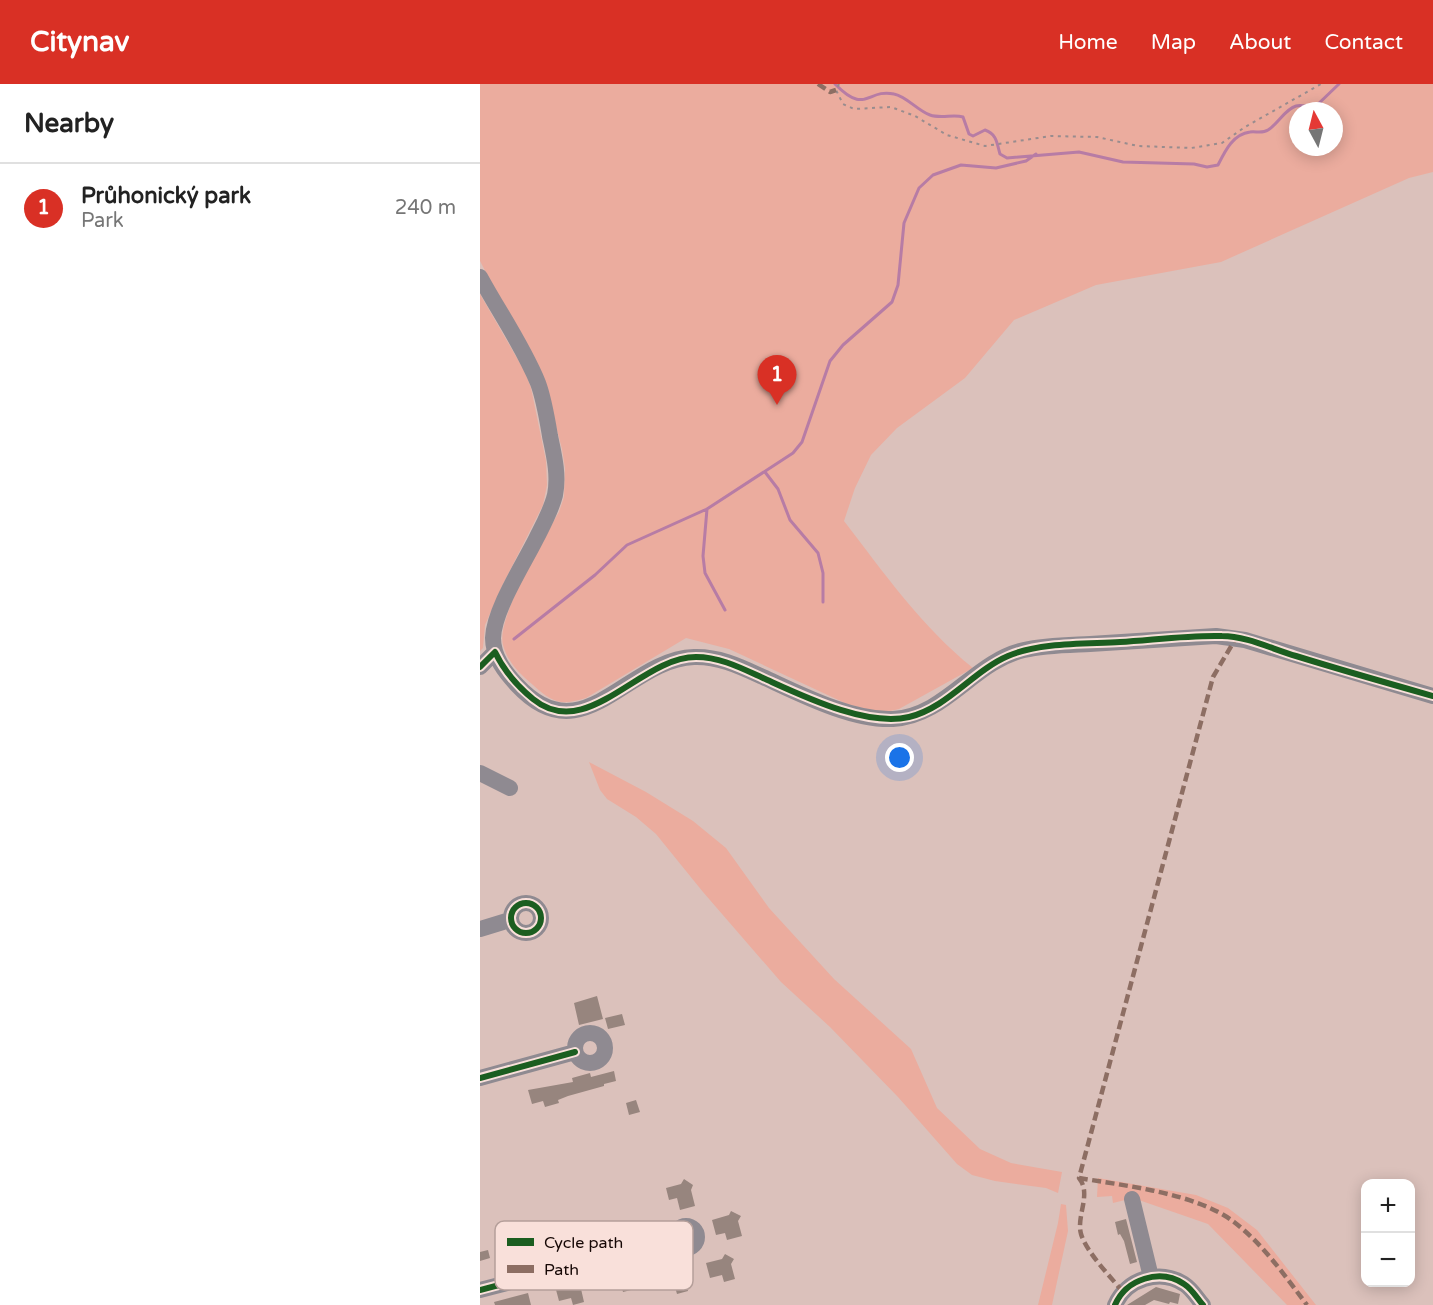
<!DOCTYPE html>
<html lang="en">
<head>
<meta charset="utf-8">
<style>
	body { margin:0; font-family:"Varela Round",sans-serif; background:#f6f6f6; color:#222 }
	.controls { position:absolute; right:18px; bottom:18px; display:grid; overflow:hidden; border-radius:12px; box-shadow:0 3px 15px #0003 }
	.controls button { width:54px; height:54px; display:grid; place-items:center; padding:0; border:0; border-bottom:2px solid #e0e0e0; background:#fff; color:#222; font:30px sans-serif }
	.compass { position:absolute; left:809px; top:18px; width:54px; height:54px; border-radius:50%; background:#fff; box-shadow:0 3px 15px #0003; rotate:353deg }
	.you { position:absolute; left:420px; top:674px; width:21px; height:21px; margin:-15px; border:4px solid #fff; border-radius:50%; background:#1a73e8; box-shadow:0 0 0 9px #1a73e833 }
	.badge { display:grid; place-items:center; width:39px; height:39px; border-radius:50%; background:#d93025; color:#fff; font-size:20px; font-weight:700 }
	.pin { position:absolute; translate:-50% -50px; filter:drop-shadow(0 2px 3px #0008) }
	.pin::after { content:''; position:absolute; top:32px; width:21px; height:18px; background:inherit; clip-path:polygon(0 0,100% 0,50% 100%) }
	.list { margin:0; padding:0; list-style:none }
	h2 { display:flex; justify-content:space-between; align-items:center; height:78px; margin:0; padding:0 24px; font-size:26px }
	h2 small { font-size:20px; font-weight:400; color:#767676 }
	.list li { display:grid; grid-template-columns:39px 1fr auto; gap:18px; align-items:center; box-sizing:border-box; height:90px; padding:0 24px; border-top:2px solid #e0e0e0 }
	.list b { display:block; font-size:22px; white-space:nowrap }
	.list p { margin:0; font-size:20px; white-space:nowrap; color:#767676 }
	.list em { font-size:20px; font-style:normal; color:#767676 }
	.map { position:relative; flex:none; width:953px; height:1221px; overflow:hidden }
	header { display:flex; align-items:center; gap:36px; box-sizing:border-box; height:84px; padding:0 30px; background:#d93025; color:#fff }
	header strong { font-size:28px }
	nav { display:flex; gap:33px; margin-inline-start:auto; font-size:21px }
	main { display:flex }
	aside { flex:1; background:#fff }
	.map>svg:first-child { display:block }
</style>
</head>
<body>
<header>
<strong>Citynav</strong>
<nav><a>Home</a><a>Map</a><a>About</a><a>Contact</a></nav>
</header>
<main>
<aside>
<h2>Nearby<small></small></h2>
<ul class="list">
<li><span class="badge">1</span><div><b>Průhonický park</b><p>Park</p></div><em>240 m</em></li>
</ul>
</aside>
<div class="map">
<svg width="953" height="1221" viewBox="0 0 953 1221">
	<rect width="100%" height="100%" fill="#dbc1bb"/>
	<!-- green -->
	<path fill="#ebac9e" fill-rule="evenodd" d="M0 0H953V88L929 94 741 178 616 201 534 236 485 294 417 344 391 371 375 404 364 437C404 489 442 543 493 584L419 625 402 629 367 620 249 565 206 554 106 614C81 622 73 619 53 601 40 590 28 579 23 561 16 534 64 454 79 428L84 413 85 384 82 365 65 301 0 177ZM818 27H854V63H818Z
		M0 210 45 288 51 304 66 377 67 401 63 421 22 502 5 541 3 564 0 567Z
		M109 678 166 708 213 737 246 764 289 824 354 895 431 965 457 1024 500 1065 531 1079 582 1088 578 1109 566 1104 515 1097 492 1091 477 1080 418 1013 350 943 301 898 223 808 176 750 156 733 127 715 120 706Z
		M618 1094 716 1111 748 1124 777 1146 836 1221H807L728 1140 653 1114 633 1119 632 1112 617 1113Z
		M581 1120 586 1121 588 1147 572 1221H558L578 1139Z"/>
	<g fill="none" stroke-linecap="round" stroke-linejoin="round">
		<!-- stream -->
		<path stroke="#b77ca5" stroke-width="3" d="M355 0C386 32 387 4 414 10 426 12 438 27 450 31 461 35 473 30 483 33L489 50 493 52 505 46C517 50 517 60 520 70L527 74 599 68 643 78 714 80 727 83 738 81C745 67 753 50 770 48 776 47 782 50 788 46 798 40 805 25 816 22 823 20 828 24 835 23L859 0
			M285 388 298 405 310 436 338 469 343 489V518
			M227 425 223 472 225 489 245 526
			M34 555 115 491 147 461 227 425 313 369 322 358 350 277 363 261 412 218 418 201 424 139 439 104 453 91 481 81 516 84 546 77 556 70"/>
	</g>
	<!-- building -->
	<path fill="#97857e" d="M117 912 123 935 99 941 94 919Z
		M142 930 145 941 128 945 125 934Z
		M134 987 136 997 124 1000V1002L88 1012 78 1016 79 1019 65 1023 63 1017 52 1020 48 1006 93 998 92 994 110 989 111 993Z
		M156 1016 160 1028 149 1031 146 1019Z
		M204 1095 213 1101 211 1106 215 1122 200 1126 197 1114 189 1116 186 1104 201 1100Z
		M251 1127 261 1132 258 1137 262 1152 247 1156 245 1149 236 1151 232 1136 249 1131Z
		M646 1135 657 1178 650 1180 644 1157 640 1150 638 1151 635 1138Z
		M8 1166 10 1174 0 1177V1168Z
		M245 1170 254 1175 251 1180 255 1195 244 1198 242 1191 230 1194 226 1179 242 1175Z
		M198 1182 207 1188 205 1192 208 1207 197 1210 195 1203 183 1206 179 1191 195 1187Z
		M149 1183 155 1205 143 1208 141 1201 130 1204 126 1189Z
		M99 1196 104 1218 93 1221 91 1214 79 1217 75 1202Z
		M676 1203 700 1210 698 1220 690 1218 689 1220 674 1216 665 1221H647Z
		M48 1209 51 1221H15L14 1218Z"/>
	<g fill="none" stroke-linecap="round" stroke-linejoin="round">
		<!-- path -->
		<path stroke="#988c8e" stroke-width="2" stroke-dasharray="3 4.5" stroke-linecap="butt" d="M359 0 356 6 363 20 374 25 411 23 435 32 467 51 505 62 571 52 617 53 658 62 711 64 742 59 765 43 841 0"/>
		<!-- minor -->
		<path stroke="#8f8a91" stroke-width="16" d="M0 193C19 228 43 262 58 299 64 315 67 334 70 352 74 371 79 391 75 411 71 427 63 441 56 455 43 481 14 526 13 554 13 573 25 588 37 601 103 672 147 575 214 573 239 572 261 583 283 593 320 610 372 637 413 635 466 632 494 577 544 566 565 561 589 561 610 560 652 557 694 555 736 552L765 556 953 612
			M0 583 15 568
			M0 689 30 704
			M31 834a15 15 0 1 1 30 0a15 15 0 1 1-30 0Z
			M0 845 30 836
			M95 964a15 15 0 1 1 30 0a15 15 0 1 1-30 0Z
			M0 994 95 968
			M652 1115 671 1193
			M195 1153a11 11 0 1 1 22 0a11 11 0 1 1-22 0Z
			M0 1206 195 1155
			M635 1221C646 1195 680 1184 704 1200 712 1205 717 1214 723 1221"/>
		<!-- quiet -->
		<path stroke="#8d6e63" stroke-width="4.5" stroke-dasharray="9 4.5" stroke-linecap="butt" d="M338 0 350 8 356 6
			M599 1094C646 1102 716 1109 754 1138 783 1160 805 1192 827 1221
			M643 1208C630 1192 607 1169 601 1150 596 1132 612 1110 599 1094L733 593 756 554"/>
		<defs>
			<path id="cycleway" d="M0 583 15 568C24 587 36 601 53 615 107 659 160 573 216 573 240 573 261 584 283 594 323 612 386 643 429 633 467 624 493 587 528 572 560 558 606 560 640 558 673 556 708 551 742 552 766 552 792 565 816 572 861 586 907 599 953 612
				M31 834a15 15 0 1 1 30 0a15 15 0 1 1-30 0Z
				M0 994 95 968
				M0 1206 195 1155
				M635 1221C646 1195 680 1184 704 1200 712 1205 717 1214 723 1221"/>
		</defs>
		<!-- cycleway casing -->
		<use href="#cycleway" stroke="#f9e0da" stroke-width="10"/>
		<!-- cycleway -->
		<use href="#cycleway" stroke="#1b5e20" stroke-width="6"/>
	</g>
	<!-- legend -->
	<rect x="15" y="1137" width="198" height="69" rx="9" fill="#f9e0da" stroke="#b59f9a" stroke-width="1.5"/>
	<rect x="27" y="1154" width="27" height="8" fill="#1b5e20"/>
	<rect x="27" y="1181" width="27" height="8" fill="#8d6e63"/>
	<g font-size="16" fill="#160705">
		<text x="64" y="1164">Cycle path</text>
		<text x="64" y="1191">Path</text>
	</g>
</svg>
<div class="controls">
<button>+</button>
<button>−</button>
</div>
<svg class="compass" viewBox="-18 -18 36 36"><path d="M0-13l5 13h-10z" fill="#e53935"/><path d="M0 13l5-13h-10z" fill="#767676"/></svg>
<div class="you"></div>
<div class="pin badge" style="left:297px;top:321px">1</div>
</div>
</main>
</body>
</html>
